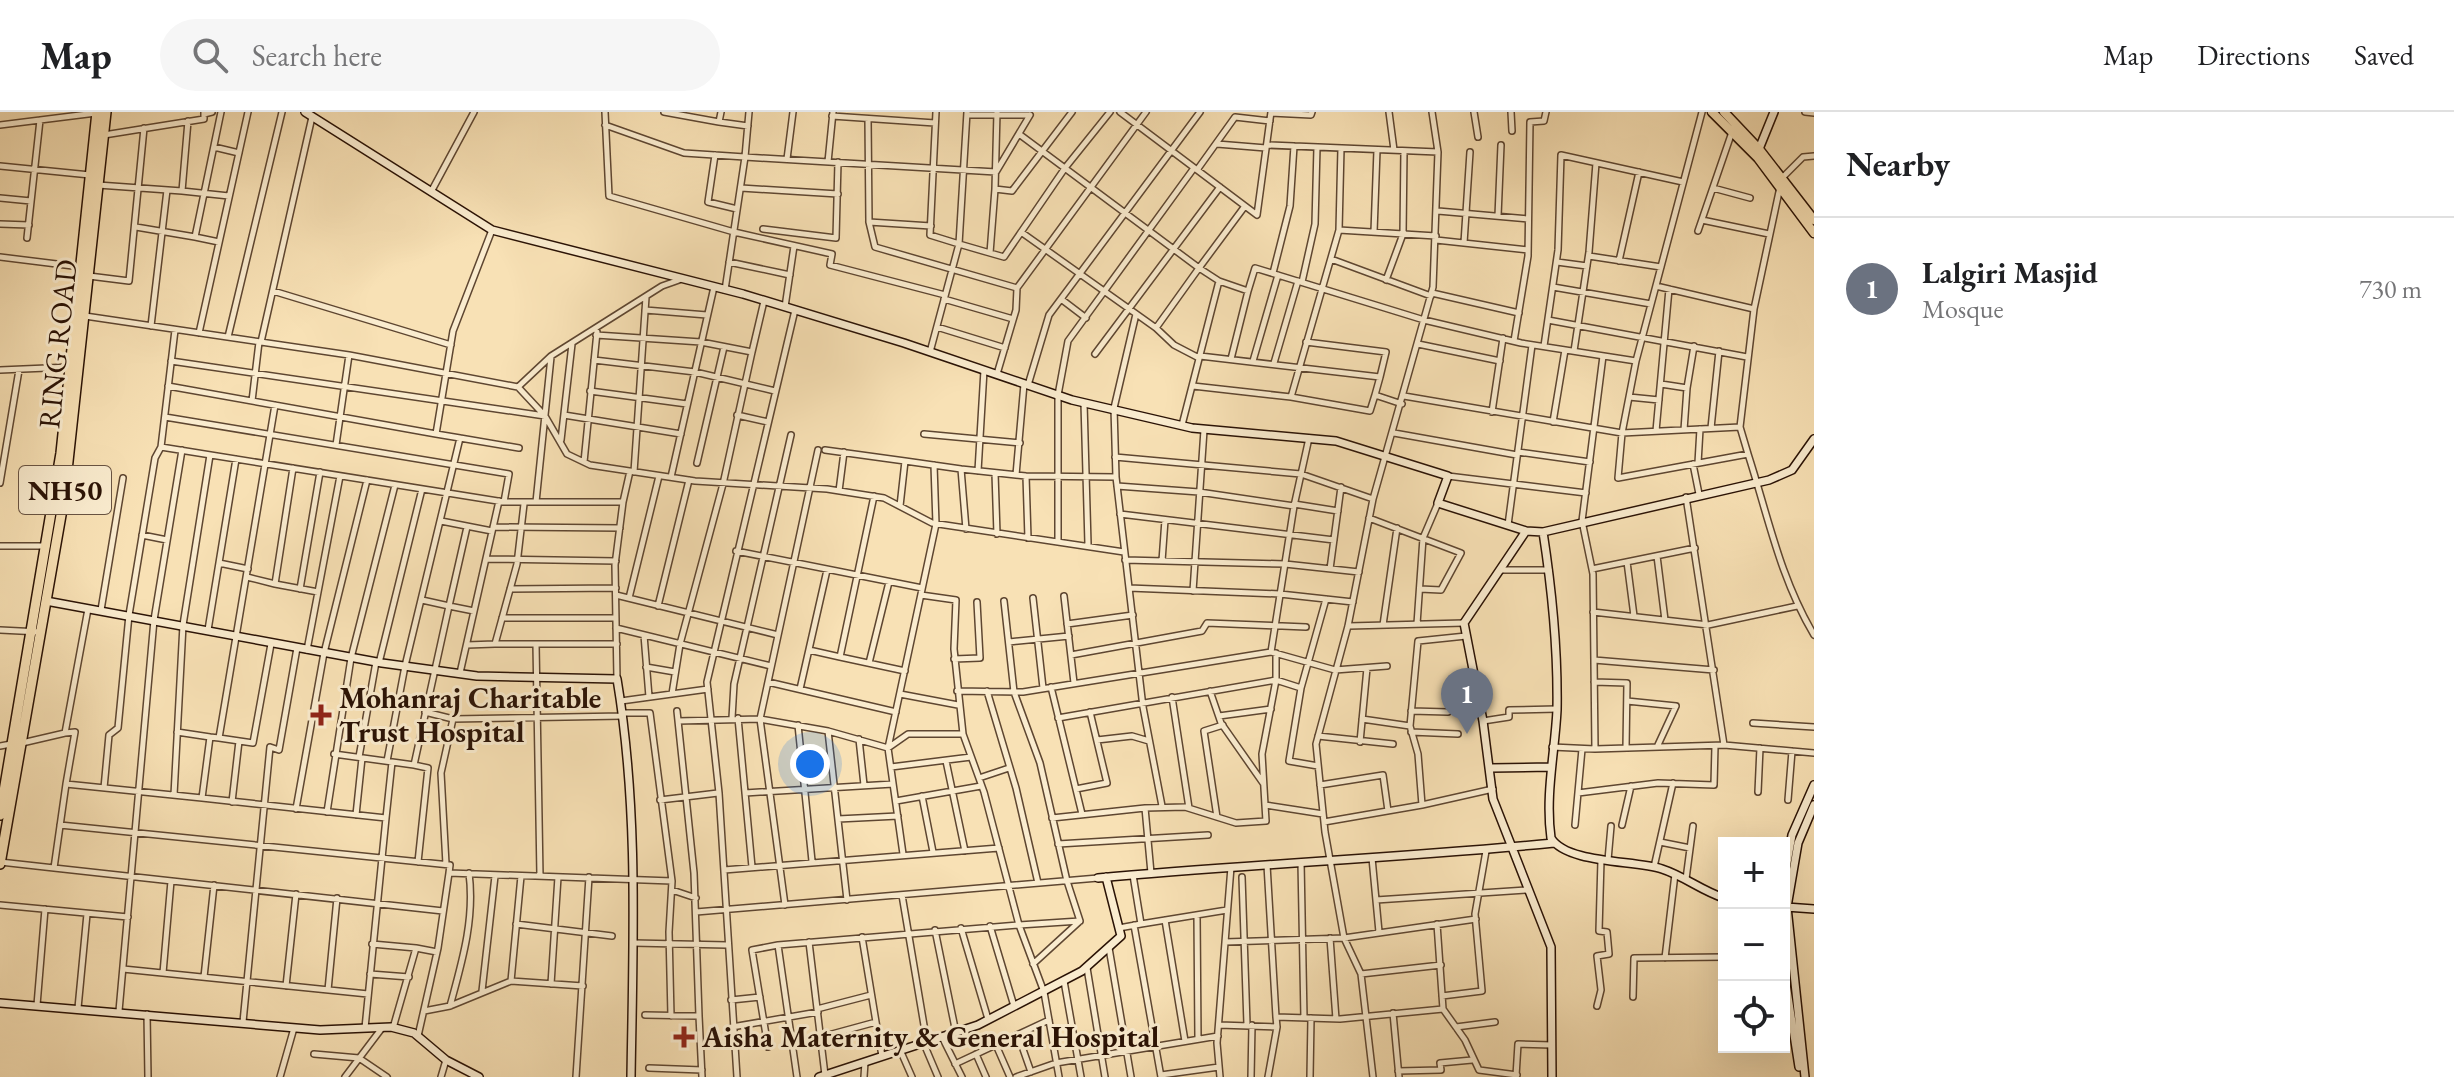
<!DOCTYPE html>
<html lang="en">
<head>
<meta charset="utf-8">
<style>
	body { margin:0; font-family:"EB Garamond",serif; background:#f6f6f6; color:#202124 }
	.controls { position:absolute; right:24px; bottom:24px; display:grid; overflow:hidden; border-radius:0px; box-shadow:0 8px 32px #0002 }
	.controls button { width:72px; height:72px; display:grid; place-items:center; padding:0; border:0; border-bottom:2px solid #e0e0e0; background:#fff; color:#202124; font:40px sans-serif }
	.you { position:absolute; left:810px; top:652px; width:28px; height:28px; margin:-20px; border:6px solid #fff; border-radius:50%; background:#1a73e8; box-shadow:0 0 0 12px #1a73e833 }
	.badge { display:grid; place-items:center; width:52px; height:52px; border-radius:50%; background:#1a73e8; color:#fff; font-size:26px; font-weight:700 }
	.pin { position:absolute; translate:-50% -66px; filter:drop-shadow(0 2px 4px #0008) }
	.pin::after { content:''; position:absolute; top:42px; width:28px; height:24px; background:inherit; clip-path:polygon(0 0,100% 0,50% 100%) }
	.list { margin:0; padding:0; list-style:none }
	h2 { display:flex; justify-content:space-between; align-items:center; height:104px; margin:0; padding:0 32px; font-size:34px }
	h2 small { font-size:26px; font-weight:400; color:#757577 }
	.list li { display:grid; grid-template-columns:52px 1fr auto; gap:24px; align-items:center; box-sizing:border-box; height:144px; padding:0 32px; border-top:2px solid #e0e0e0 }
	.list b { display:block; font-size:30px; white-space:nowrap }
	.list p { margin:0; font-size:26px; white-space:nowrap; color:#757577 }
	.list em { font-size:26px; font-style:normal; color:#757577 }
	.icon { flex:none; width:44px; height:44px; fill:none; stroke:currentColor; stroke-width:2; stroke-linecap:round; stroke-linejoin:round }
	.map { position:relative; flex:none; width:1814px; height:965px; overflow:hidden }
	header { display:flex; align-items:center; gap:48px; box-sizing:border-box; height:112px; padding:0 40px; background:#fff; border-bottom:2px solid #e0e0e0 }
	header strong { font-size:38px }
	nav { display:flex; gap:44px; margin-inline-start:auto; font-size:28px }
	.search { width:560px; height:72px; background:#f6f6f6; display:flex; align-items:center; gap:20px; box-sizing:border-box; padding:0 28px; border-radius:44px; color:#757577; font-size:30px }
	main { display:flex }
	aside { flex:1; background:#fff }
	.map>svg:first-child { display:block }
</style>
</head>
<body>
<header>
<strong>Map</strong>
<div class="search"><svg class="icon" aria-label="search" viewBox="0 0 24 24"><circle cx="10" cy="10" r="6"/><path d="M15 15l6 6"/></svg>Search here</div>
<nav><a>Map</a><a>Directions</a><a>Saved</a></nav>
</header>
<main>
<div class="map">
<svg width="1814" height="965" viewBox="0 0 1814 965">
	<rect width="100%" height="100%" fill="#f8e1b5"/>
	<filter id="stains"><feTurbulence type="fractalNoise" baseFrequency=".0025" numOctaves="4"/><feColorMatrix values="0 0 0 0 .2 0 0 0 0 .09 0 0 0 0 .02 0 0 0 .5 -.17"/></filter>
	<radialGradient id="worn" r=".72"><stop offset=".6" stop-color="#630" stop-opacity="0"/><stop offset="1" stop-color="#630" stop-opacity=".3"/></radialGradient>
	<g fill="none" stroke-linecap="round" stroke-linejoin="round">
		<defs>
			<path id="street" d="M605 0 609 84 734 120 832 142 830 153 945 183
				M664 0 719 10
				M721 0 719 10 748 14
				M967 0 959 132 990 141 995 77
				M997 0 995 77 1012 79 1072 0
				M1120 0 1257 103 1271 0
				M1389 0 1394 38
				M1474 0 1478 25
				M1511 0 1512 19
				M1805 0 1814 1
				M1271 1 1311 3 1312 0
				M204 2 212 0
				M967 3H1029
				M832 4 935 11
				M868 7 869 110 931 114
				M0 13 96 1
				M605 13 684 41 745 45 749 0
				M1019 22 1199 156 1245 94
				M104 23 204 7V0
				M1217 32 1266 36
				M1267 33 1438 40
				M214 35 239 41
				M715 43 708 90 737 97
				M787 47 793 0
				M828 50 833 0
				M0 54 90 63
				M1197 58 1235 5 1270 9
				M1782 66 1803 45 1814 44
				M98 73 182 79 188 9
				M741 76 838 82
				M1713 76 1750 86
				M182 79 229 84
				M431 80 474 0
				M0 86 31 89
				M1438 99 1528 107
				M1498 104 1501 33
				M1702 108 1769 122
				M869 110 875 135 1017 176 1146 0
				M0 112 29 113
				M136 115 195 125
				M763 117 836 126 838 50
				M1339 118 1436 124
				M1698 119 1732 20
				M1021 120 1156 216 1199 156 1219 169 1182 313
				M1374 120 1377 38
				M27 126 40 8
				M1436 128 1528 138
				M219 130 195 125 221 0
				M1464 131 1470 40
				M990 141 1004 145 1065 56 1110 0
				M1589 144 1661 155
				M0 145 81 155
				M1331 147 1431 184
				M1619 149 1639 60
				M729 150 790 163
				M1557 150 1587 154
				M1273 161 1290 94 1294 34
				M89 164 129 169 144 16
				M1386 168 1403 122 1404 39
				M1219 169 1248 179 1255 156 1424 208 1521 231 1636 249 1622 321 1618 366 1748 342C1768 404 1780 466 1814 523
				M1302 170 1315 112 1317 35
				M1656 174 1754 197
				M1553 175 1651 192
				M725 178 745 45 996 60 1030 3
				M273 179 451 233
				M1432 181 1519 201
				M944 187 1013 207
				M1061 187 1086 206
				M785 195 794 134
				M645 198 707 203
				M1136 202 1114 296 1116 365 1143 595 1162 694
				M85 204 349 243 518 275 545 304 567 342 590 353 695 369 827 377 884 386 932 411 1124 440
				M1548 208 1747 245
				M151 214 167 78
				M937 215 1005 236
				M1156 216 1174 233 1199 246
				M175 218 161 335 504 390H623L630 359
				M199 221 248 0
				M596 223 701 230 752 240 764 189
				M228 225 282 0
				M1514 229 1528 144 1530 10 1544 9 1546 0
				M261 230 312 5
				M1306 230 1386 240 1380 265
				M1418 232 1500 249
				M1544 234 1558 138 1561 43 1683 70
				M1574 239 1589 140 1596 51
				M930 240 959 132 930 123 936 0
				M1095 242 1220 75
				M1200 244 1380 265 1375 283
				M1231 247 1248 179
				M594 248 695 260 775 279
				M171 249 545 304
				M1253 249 1278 163
				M1636 249 1702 0
				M1274 251 1298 169
				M0 258 70 255
				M997 262 1016 198 1017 176
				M1661 272 1687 276 1684 318
				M1028 273 1049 203 1200 0
				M168 274 436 322
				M1193 274 1291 285 1339 118 1341 36
				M518 275 551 244 662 174 679 168
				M1687 276 1694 234
				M590 279 687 292
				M1404 284 1622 321 1740 315 1754 197 1780 75
				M1291 285 1370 299 1375 283 1402 292
				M1629 285 1659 288
				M252 289 259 230
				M1084 291 1088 432
				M1492 300 1503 226
				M564 303 681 322
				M737 303 768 310
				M165 305 509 362 504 390
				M1553 310 1565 238
				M1740 315 1748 342
				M1711 316 1719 239
				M1656 319 1669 177
				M1394 321 1517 343
				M924 322 1020 331
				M460 326 519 336
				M561 328 572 232
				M336 333 349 243
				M825 338 905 349
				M1518 340 1590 350
				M1115 345 1301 362 1373 387 1348 514 1316 632 1325 720 1344 826 1361 862 1373 965
				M584 350 597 220
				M697 351 724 235
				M1698 351 1700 317
				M1693 352 1699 382
				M978 359 984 258
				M634 360 646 185
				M995 361 997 422
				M1016 363 1024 272
				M1026 364 1028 426
				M1448 364 1586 381
				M671 365 714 175
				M0 371 19 258
				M1117 374 1199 380 1294 394
				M839 379 844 340
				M874 384 840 545 905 559
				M1686 385 1724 633
				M1373 387 1433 175 1438 40 1432 0
				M536 390 551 245
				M1294 392 1338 399
				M900 394 905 349 961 357
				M1120 402 1334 428
				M1369 406 1461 441 1441 478 1420 477
				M441 409 492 419
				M1508 413 1532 233
				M467 415 449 494 474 499
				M493 415 620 416
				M966 417 961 357 1026 364 1116 365
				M142 423 167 428
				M1058 429V283L1068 229 1194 56
				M0 434H47
				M736 439 922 476
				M1657 444 1665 508
				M486 447 616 449
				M1125 448 1285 452 1359 460
				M1162 449 1165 408
				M1627 450 1634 504
				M219 451 248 457
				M1330 457 1341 375
				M1592 457 1695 436
				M1500 458H1549
				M247 465 275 472 293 356
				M275 472 318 480 307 538
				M1129 476 1280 482 1353 490
				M300 477 320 360
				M510 477 616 476
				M1193 479 1204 318
				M318 480 340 364
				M616 483 778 523
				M921 483 956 488 954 537 963 622 984 680 1019 813 1080 809
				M1064 484 1074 571
				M629 486 659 364
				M1033 486 1043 576
				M1004 489 1014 580 1040 651 1067 769 1080 809 1033 852
				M658 494 689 368
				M101 498 123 366
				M1593 500 1708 513 1797 494
				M502 506H616
				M1067 512 1133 503
				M1417 512 1423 426 1438 391
				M1383 513 1397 416
				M1349 514 1464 511
				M616 516 771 554
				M0 518 40 520
				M208 518 236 347
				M644 523 649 585
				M1466 524 1418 529 1410 614 1418 642 1422 693 1493 677
				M1009 530 1069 524
				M495 532H617
				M536 532 540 764
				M467 533 495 532 517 452 524 392
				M809 538 840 545
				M1271 540 1294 394 1309 326
				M1071 543 1202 519 1207 511 1306 515
				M954 547 980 546 977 490
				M1594 548 1714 558
				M379 551 422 377
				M869 551 889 470
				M646 555 675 560
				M460 561 499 389
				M617 567 615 453 623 390
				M768 570 896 600
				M1594 570 1627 571 1626 636
				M1051 575 1082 702
				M1301 576 1326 487
				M800 577 827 458
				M957 579 1023 580 1271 540 1335 558 1387 554
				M987 579 1016 676 1038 771
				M1210 579 1221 611 1263 671
				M672 582 680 532 723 372 752 240
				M900 582 958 593
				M1172 585 1189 696
				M621 589 708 577
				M1627 589 1676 594 1657 635
				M677 599 694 761 699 904
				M1411 599 1448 600
				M425 600 453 607 623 604
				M623 601H650L672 769 669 820 671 904
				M1219 604 1271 597
				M732 606 734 572 791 323
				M738 606 752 755
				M1058 606 1276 568V541
				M1362 607 1410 614
				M678 609 760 607 828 619 847 788
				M1483 609 1509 605V598L1557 597
				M1753 611 1814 615
				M798 613 812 749
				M828 619 888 636 908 622H963
				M177 620 210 625
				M1411 620 1458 622
				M1318 624 1393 632
				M219 626 253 631 271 532
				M859 627 864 673
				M1097 628 1132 624 1149 629
				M1360 630 1367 556
				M22 631 65 621
				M0 634 11 632
				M1552 635 1595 637 1593 462 1582 409 1603 244
				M1595 637 1724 633 1814 641
				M334 642 414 653
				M359 645 376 550
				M387 649 405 554 460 326 436 322 453 219 492 118
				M946 649 965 739
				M1318 654 1289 649 1301 576 1276 568 1262 642 1265 693 1323 702
				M891 655 971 645
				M979 666 1009 656
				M66 672 75 620 65 621 88 497
				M1320 673 1383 663 1388 699
				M104 676 109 623 118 616 129 503 155 346 161 335
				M1076 677 1107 671 1090 600
				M1758 680 1760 636
				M745 681 893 672
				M1578 681 1658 671 1714 673 1715 634
				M174 683 183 513 210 343
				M922 684 933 740
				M202 686 386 706 365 916
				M660 688 718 681
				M1788 688 1792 639
				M896 689 981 674
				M232 690 239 629
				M1145 696 1185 695 1236 711 1266 709 1265 693
				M296 697 324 541 367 368
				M327 700 351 546 395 373
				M356 703 362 646
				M1217 705 1204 619 1223 613
				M386 706 392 650
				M1052 706 1145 696 1151 761
				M838 707 898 704
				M1324 710 1422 693
				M60 713 450 753 449 761 672 769
				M1575 713 1582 637
				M1622 713 1631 674
				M1660 730 1690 736
				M1058 732 1208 723
				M903 742 888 636 936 412 934 353
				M1372 746 1379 820
				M1608 748 1611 714
				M0 750 54 756 66 672 202 686 210 625 219 626 275 293
				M418 750 428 656 414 653 449 494 422 488
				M1301 750 1304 906
				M446 752 441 661 453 607
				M1267 753 1276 905
				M1654 755 1673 671
				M54 756 443 799
				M724 758 999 736
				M1242 765 1247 912
				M1686 767 1693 714
				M672 778 696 786
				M902 783 927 931
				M1376 788 1527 778
				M0 793 128 805
				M785 793 760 607 818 338
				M696 800 1098 766
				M1197 803 1198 927
				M1165 808 1185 929
				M516 812 612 824
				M1141 812 1227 798
				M1437 812 1443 897 1465 928 1479 958 1517 963
				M1134 813 1161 965
				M990 814 1014 894
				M961 816 988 907
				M1119 816 1141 812 1133 763
				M935 818 956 921
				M862 825 876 910
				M1330 826 1336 907
				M809 830 825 963
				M1225 830 1344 826 1476 807
				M633 831 727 833
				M372 832 416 836 393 916
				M416 836 437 840
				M1109 836 1131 965
				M1665 846 1675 762
				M1087 856 1105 965
				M123 857 368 882
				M163 861 171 769
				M370 862 409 865
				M1361 862 1441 853
				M204 865 214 773
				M511 869 521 764
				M1064 869 1081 965
				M551 872 558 765
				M286 874 296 782
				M328 878 337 786
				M482 879 495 764
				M1442 884 1482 879 1475 802 1486 739
				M1633 885 1634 846 1724 845
				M731 888 760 885
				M37 893 45 797
				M450 894C462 850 475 807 469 761
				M1597 894 1601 878 1597 844 1609 842 1607 820 1599 819 1601 748
				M78 896 87 802
				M817 897 871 883
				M119 899 154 508 182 338
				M424 899 450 894 511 869 583 874
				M1393 901 1399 965
				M147 902 148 965
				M645 903 699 904 702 965
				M243 910 270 635 279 638 297 536
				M1219 913 1277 915 1276 905 1340 907 1443 897
				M732 915 818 900
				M1456 915 1495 910
				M1018 923 1031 960
				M418 924 438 836 449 761
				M821 925 876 910 882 944
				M942 925 962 965
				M924 932 938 965
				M996 933 1010 965
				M768 935 752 838 778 833
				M901 940 912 965
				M314 942 359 946 387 965
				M976 942 986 965
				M955 952 1049 908
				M649 956 702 958
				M1398 959 1441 958 1440 951 1472 948
				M1161 963 1219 955
				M1516 964 1518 932 1552 933
				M280 965 294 916
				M345 965 382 916
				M441 965 446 948
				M576 965 589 765
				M737 965 719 681 707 570 795 198
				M797 965 778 833 1019 813 1044 880 1059 965
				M864 965 865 950
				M1016 965 1056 951 1218 924
				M1220 965 1217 931 1231 755
				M1251 965 1252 913
				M1268 965 1277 915
				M1310 965 1311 906"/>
			<path id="secondary" d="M305 0 492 118 743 182 904 231 1072 288 1192 316 1336 329 1448 364 1438 391 1526 419 1543 420 1769 368 1792 358 1814 327
				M1759 37 1774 0
				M1526 419 1464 511 1483 609 1493 687 1551 835 1552 965
				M1543 420C1552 478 1558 539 1557 598 1555 640 1545 683 1551 726 1567 752 1635 748 1662 757 1684 764 1702 779 1724 786
				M46 489 382 551 477 564 617 567C639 699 633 832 631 965
				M1491 656 1550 655
				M1098 766C1250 752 1402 746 1554 731
				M1784 768 1792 723 1814 673
				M1786 795 1814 797
				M1784 859 1799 955
				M0 891 320 918 391 915 414 921 446 948 479 965
				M819 965 978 913 1082 859 1121 824 1106 765
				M1805 965 1787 795 1798 731 1814 693"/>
			<path id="primary" d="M1712 0 1758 46 1814 121
				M1724 0 1759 37 1814 108"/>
			<path id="highway" d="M0 703 61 341 97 0
				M0 752 64 386 106 0"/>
		</defs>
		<!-- street casing -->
		<use href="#street" stroke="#5e4631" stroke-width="8"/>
		<!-- secondary casing -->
		<use href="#secondary" stroke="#2a1205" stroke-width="10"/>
		<!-- primary casing -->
		<use href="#primary" stroke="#2a1205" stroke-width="11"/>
		<!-- highway casing -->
		<use href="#highway" stroke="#2a1205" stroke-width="12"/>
		<!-- street -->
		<use href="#street" stroke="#faeccf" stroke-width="5"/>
		<!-- secondary -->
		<use href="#secondary" stroke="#faeccf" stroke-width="7"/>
		<!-- primary -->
		<use href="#primary" stroke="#f8e1b5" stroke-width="8"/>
		<!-- highway -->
		<use href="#highway" stroke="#f8e1b5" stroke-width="9"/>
	</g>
	<!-- markers -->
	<g fill="#8f2418" stroke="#faeccf" stroke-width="3">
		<path d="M317 591h8v8h8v8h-8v8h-8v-8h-8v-8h8z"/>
		<path d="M680 913h8v8h8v8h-8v8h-8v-8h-8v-8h8z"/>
	</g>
	<g text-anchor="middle" stroke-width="6" stroke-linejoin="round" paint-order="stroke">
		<!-- shield labels -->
		<rect fill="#faeccf" stroke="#685342" stroke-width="2" x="19" y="354" width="92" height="48" rx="6"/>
		<g font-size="28" font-weight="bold" fill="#2a1205">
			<text x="65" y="388">NH50</text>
		</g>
		<!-- street labels -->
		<g font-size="30" fill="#2a1205" stroke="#faeccf">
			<text transform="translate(58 232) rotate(-84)" y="10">RING ROAD</text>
		</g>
		<!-- poi labels -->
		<g font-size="30" font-weight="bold" fill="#2a1205" stroke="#faeccf" text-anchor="start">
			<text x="339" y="596">Mohanraj Charitable<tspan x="339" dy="34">Trust Hospital</tspan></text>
			<text x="702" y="935">Aisha Maternity &amp; General Hospital</text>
		</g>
	</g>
	<rect width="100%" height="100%" filter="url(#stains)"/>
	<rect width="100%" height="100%" fill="url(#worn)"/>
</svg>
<div class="controls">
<button>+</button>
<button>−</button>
<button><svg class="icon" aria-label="locate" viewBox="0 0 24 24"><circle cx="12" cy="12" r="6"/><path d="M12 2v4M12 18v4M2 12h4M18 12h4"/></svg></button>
</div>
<div class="you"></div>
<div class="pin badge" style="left:1467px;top:622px;background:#6b7280">1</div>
</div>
<aside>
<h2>Nearby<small></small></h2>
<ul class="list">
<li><span class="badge" style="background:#6b7280">1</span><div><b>Lalgiri Masjid</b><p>Mosque</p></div><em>730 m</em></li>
</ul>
</aside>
</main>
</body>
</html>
